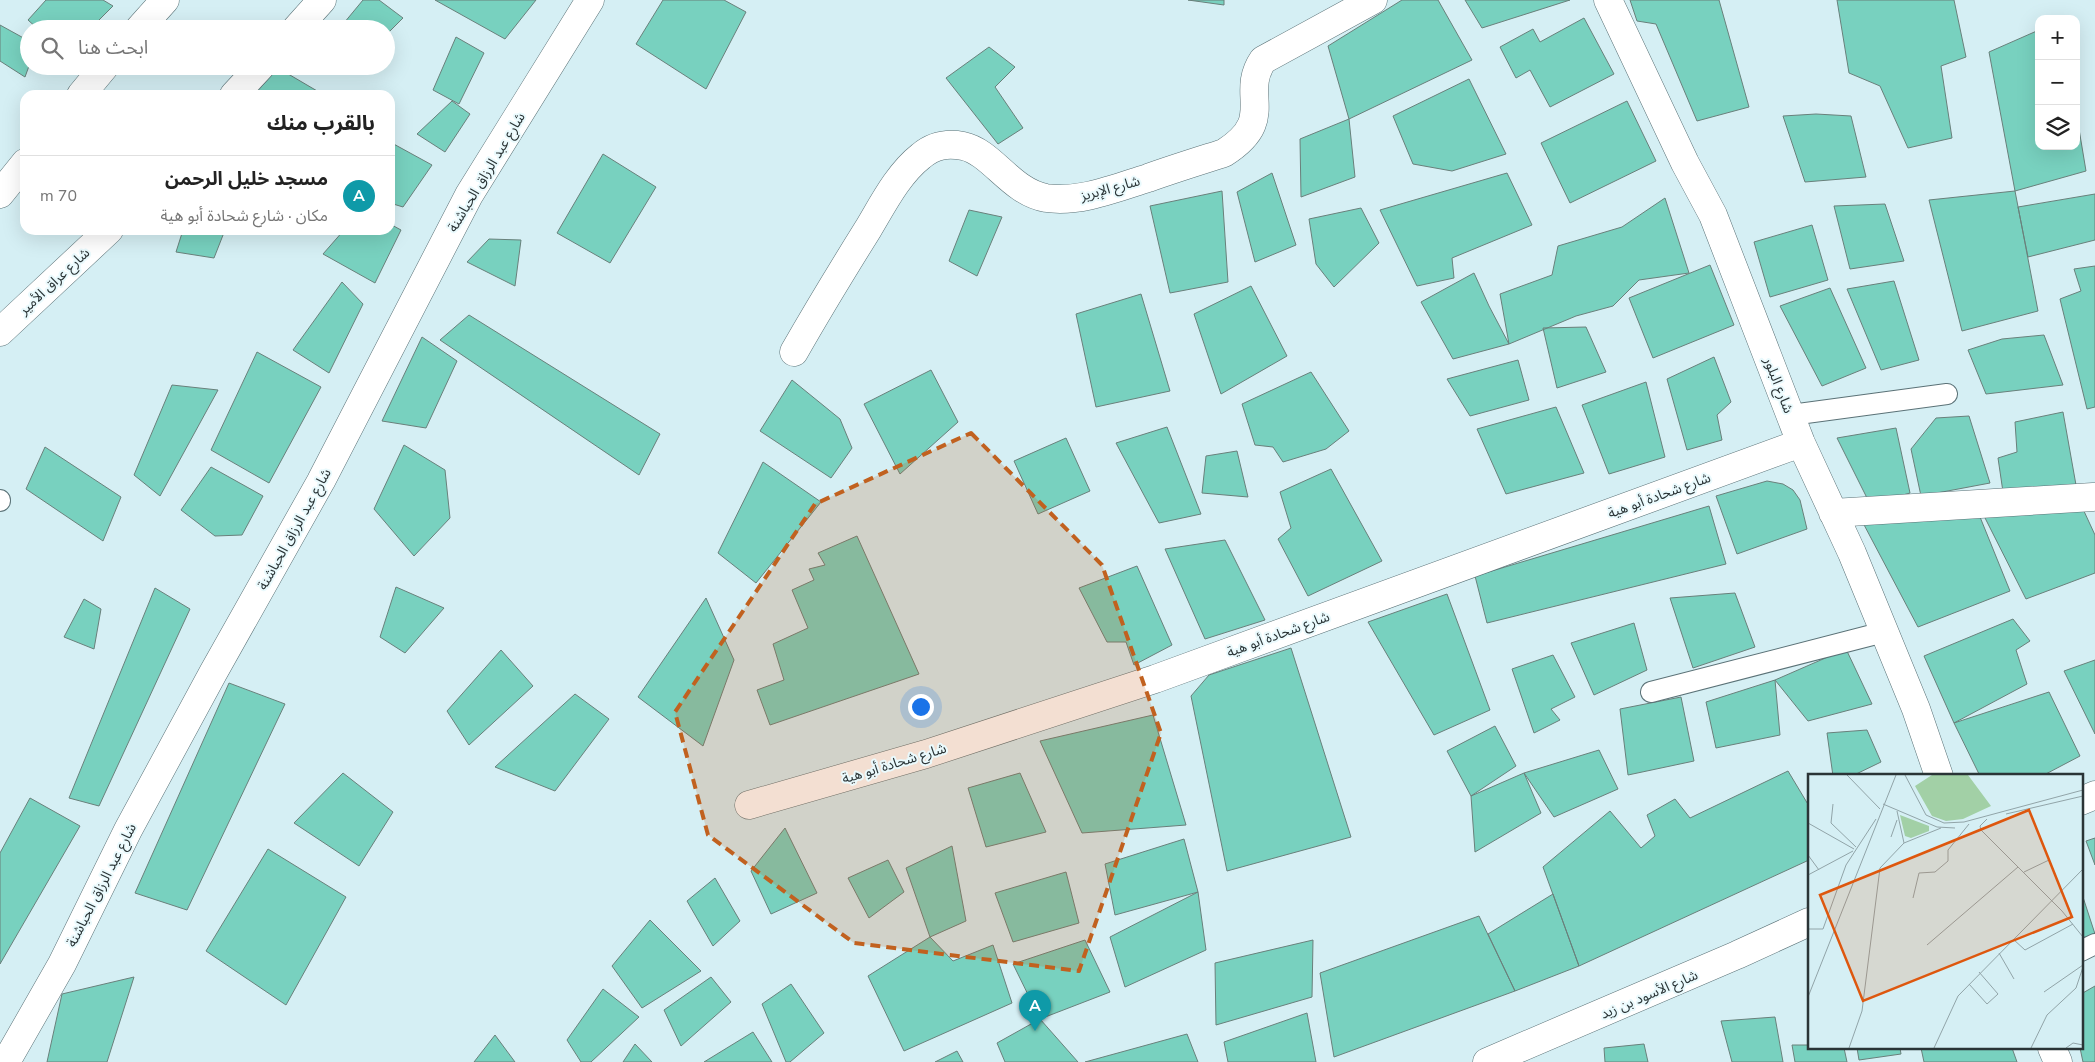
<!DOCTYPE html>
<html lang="ar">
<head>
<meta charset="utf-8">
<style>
	body { margin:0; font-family:"Nunito Sans","Noto Sans Arabic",sans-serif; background:#f2f2f2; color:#222; direction:rtl }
	.controls { position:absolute; right:15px; top:15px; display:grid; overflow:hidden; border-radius:10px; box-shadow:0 5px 20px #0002 }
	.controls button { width:45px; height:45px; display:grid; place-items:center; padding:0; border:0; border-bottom:1px solid #e0e0e0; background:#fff; color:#222; font:25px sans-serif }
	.you { position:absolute; left:920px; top:706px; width:18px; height:18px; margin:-12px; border:4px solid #fff; border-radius:50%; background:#1a73e8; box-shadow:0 0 0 8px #1a73e833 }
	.badge { display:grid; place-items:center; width:32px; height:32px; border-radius:50%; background:#2563eb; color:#fff; font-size:16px; font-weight:700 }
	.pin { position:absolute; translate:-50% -41px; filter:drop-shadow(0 1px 2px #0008) }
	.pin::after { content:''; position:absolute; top:26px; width:18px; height:15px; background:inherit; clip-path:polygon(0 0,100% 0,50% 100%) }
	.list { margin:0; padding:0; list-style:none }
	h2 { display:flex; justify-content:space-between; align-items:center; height:65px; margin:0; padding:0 20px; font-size:21px }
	h2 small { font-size:16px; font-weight:400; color:#767676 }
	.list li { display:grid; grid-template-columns:32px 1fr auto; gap:15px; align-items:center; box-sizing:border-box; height:80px; padding:0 20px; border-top:1px solid #e0e0e0 }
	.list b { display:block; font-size:19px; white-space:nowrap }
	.list p { margin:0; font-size:16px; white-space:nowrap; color:#767676 }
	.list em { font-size:16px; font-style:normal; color:#767676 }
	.icon { flex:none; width:28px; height:28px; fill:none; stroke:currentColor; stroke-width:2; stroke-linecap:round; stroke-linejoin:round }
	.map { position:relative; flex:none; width:2095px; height:1062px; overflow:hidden; direction:ltr }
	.search { position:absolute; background:#fff; box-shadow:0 5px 20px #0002; left:20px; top:20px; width:375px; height:55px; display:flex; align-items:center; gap:12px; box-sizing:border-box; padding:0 18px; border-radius:28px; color:#767676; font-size:19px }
	.panel { position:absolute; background:#fff; box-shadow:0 5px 20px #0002; left:20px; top:90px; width:375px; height:145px; border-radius:15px; direction:rtl }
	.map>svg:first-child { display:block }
</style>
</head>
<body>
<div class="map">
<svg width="2095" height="1062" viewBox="0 0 2095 1062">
	<rect width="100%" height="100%" fill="#d5eff4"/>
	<!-- building -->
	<path fill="#78d1bf" stroke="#69807b" d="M46 0H103L113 6 90 29H38L28 20Z
		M363 0H379L403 18 386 35V29H339Z
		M435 0H536L505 39Z
		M663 0H724L746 12 706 89 636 44Z
		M1188 0H1224V5Z
		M1402 0H1438L1472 60 1349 119 1328 46Z
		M1465 0H1570L1482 28Z
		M1630 0H1719L1749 107 1697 121 1656 24 1637 21Z
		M1837 0H1954L1966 57 1941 66 1952 138 1908 148 1880 86 1849 73Z
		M1584 18 1614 74 1550 107 1530 70 1516 78 1500 47 1533 29 1540 42Z
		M0 25 29 41V66L25 77 0 61Z
		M2039 30V146H2076V111L2086 171 2015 191 1989 52Z
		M456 37 484 53 459 104 433 90Z
		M989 47 1015 67 995 87 1023 128 998 144 946 78Z
		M278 68 324 95H254Z
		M1469 79 1506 154 1452 171 1413 164 1393 116Z
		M452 101 470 114 445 152 417 134Z
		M1627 101 1656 161 1570 203 1541 143Z
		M1816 114 1851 116 1866 177 1805 182 1783 116Z
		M1349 119 1355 177 1301 197 1300 139Z
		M390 142 432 165 403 207 390 203Z
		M603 154 656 187 610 263 557 233Z
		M1272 173 1296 245 1255 262 1237 192Z
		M1507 173 1532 225 1452 258 1454 278 1417 286 1380 210Z
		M1222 191 1228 282 1170 293 1150 206Z
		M2015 191 2038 311 1962 331 1929 200Z
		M2095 194V240L2028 257 2018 207Z
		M1665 198 1689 273 1639 280 1613 306 1576 316 1509 344 1500 294 1552 275 1558 246 1622 227Z
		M1885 204 1904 261 1850 269 1834 206Z
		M1361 208 1379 243 1334 287 1316 264 1309 219Z
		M969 210 1002 217 977 276 949 261Z
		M390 224 401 230 375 283 323 254 344 230H390Z
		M1812 225 1828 280 1770 297 1754 242Z
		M183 230H225L214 258 176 252Z
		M489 239 521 240 515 286 467 262Z
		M1710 265 1734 325 1653 358 1629 298Z
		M2095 266V407L2087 409 2060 299 2081 291 2074 269Z
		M1474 273 1489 306 1509 344 1453 359 1421 302Z
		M1894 281 1919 360 1881 370 1847 289Z
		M342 282 363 304 329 373 293 350Z
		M1251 286 1287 356 1221 394 1194 314Z
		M1830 288 1866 368 1822 386 1780 306Z
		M1141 294 1170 391 1096 407 1076 314Z
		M469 315 660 434 639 475 440 340Z
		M1586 327 1606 372 1557 388 1543 328Z
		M2044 335 2063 385 1986 394 1968 350 2002 339Z
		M422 337 457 361 426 428 382 421Z
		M257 352 321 387 269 483 211 450Z
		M1714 357 1731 402 1717 415 1722 440 1687 450 1667 379Z
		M1518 360 1529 400 1470 416 1447 379Z
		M931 370 958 422 900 474 864 404Z
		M1311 372 1349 431 1326 449 1283 462 1273 447 1255 445 1242 404Z
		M792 380 840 419 852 448 831 478 760 431Z
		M1646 382 1665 457 1609 474 1582 405Z
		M172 385 218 390 160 496 134 475Z
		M1556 407 1584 473 1506 494 1477 429Z
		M2063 412 2076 485 2003 492 1998 458 2017 452 2015 422Z
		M1969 416 1990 483 1921 496 1911 449 1936 418Z
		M1167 427 1201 514 1159 523 1116 443Z
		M1896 428 1910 493 1870 504 1837 438Z
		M1066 438 1090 491 1038 514 1014 461Z
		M404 445 445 470 450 518 414 556 374 509Z
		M45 447 121 497 103 541 26 489Z
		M1237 451 1248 497 1202 493 1206 456Z
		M763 462 821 502 756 583 718 553Z
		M211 467 263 496 242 535 215 536 181 510Z
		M1331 469 1382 561 1308 596 1278 539 1291 528 1280 492Z
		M1767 481 1783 484 1793 490 1800 500 1807 529 1737 554 1716 496Z
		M1709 506 1726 564 1487 623 1475 576Z
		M2083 509 2095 535V573L2026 599 1982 512Z
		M1980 517 2010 591 1918 627 1862 521Z
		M857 536 919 674 770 725 757 690 784 680 773 644 808 628 792 590 814 580 809 569 825 565 818 553Z
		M1225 540 1265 620 1205 639 1165 549Z
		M1137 566 1172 645 1134 665 1126 642H1107L1079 588Z
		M396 587 444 608 405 653 380 637Z
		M155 588 190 609 99 806 69 798Z
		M1735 593 1755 647 1693 668 1670 598Z
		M1447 594 1490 710 1434 735 1368 622Z
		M706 598 734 660 703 746 638 697Z
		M84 599 101 609 94 649 64 637Z
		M2013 619 2030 641 2016 650 2027 684 1954 723 1924 656Z
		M1634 623 1647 670 1594 695 1571 643Z
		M1291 648 1351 837 1227 871 1191 696 1209 675Z
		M1846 649 1872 704 1808 721 1775 680Z
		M501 650 533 686 469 745 447 711Z
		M1553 655 1575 697 1551 709 1560 720 1534 733 1512 669Z
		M2095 660V734L2064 671Z
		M1775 680 1780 735 1716 748 1706 702Z
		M229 683 285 704 187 910 135 893Z
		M2049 692 2080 756 2042 776H1980L1954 723Z
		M575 694 609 719 555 791 495 767Z
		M1681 697 1694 761 1628 775 1620 709Z
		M1153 715 1186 825 1082 833 1040 741Z
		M1495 726 1516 766 1471 796 1447 751Z
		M1867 730 1881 762 1852 776H1833L1827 733Z
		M1599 750 1618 789 1554 817 1524 773Z
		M1788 771 1809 806V860L1579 966 1543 867 1610 811 1641 848 1655 836 1647 815 1675 799 1690 818Z
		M343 773 393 812 359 866 294 823Z
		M1020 773 1046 832 986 847 968 788Z
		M1524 773 1541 813 1475 852 1471 796Z
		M30 798 80 826 0 964V853Z
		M785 828 817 893 771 914 751 871Z
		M2095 838V865L2086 841Z
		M1184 839 1198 892 1115 915 1105 864Z
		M952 846 966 921 930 937 906 868Z
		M268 849 346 897 286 1005 206 951Z
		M888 860 904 892 869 918 848 878Z
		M1066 872 1079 923 1013 942 995 893Z
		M715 878 740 921 713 946 687 901Z
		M2081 891 2095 934 2081 938Z
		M1198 892 1206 950 1125 987 1110 937Z
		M1553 894 1579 966 1515 991 1488 934Z
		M1479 916 1515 991 1334 1057 1320 973Z
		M650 920 701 971 642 1008 612 966Z
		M930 937 953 961 993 945 1012 1003 904 1051 868 976Z
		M1085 940 1110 992 1040 1019 1013 964Z
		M1313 940 1312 997 1216 1025 1215 963Z
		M134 977 107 1062H47L62 994Z
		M711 977 731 1002 681 1046 664 1010Z
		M791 984 824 1033 790 1062H786L762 1004Z
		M2095 986V1062H2083L2080 1048 2081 994Z
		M603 989 639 1017 591 1062H581L567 1040Z
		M1307 1013 1316 1062H1228L1224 1042Z
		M1775 1017 1783 1062H1732L1721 1021Z
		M1040 1019 1078 1062H1005L997 1043Z
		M753 1032 772 1062H704Z
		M1187 1034 1198 1062H1085Z
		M495 1035 515 1062H474Z
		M635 1044 652 1062H623Z
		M1644 1044 1648 1062H1605L1604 1048Z
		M1792 1045H1809V1048H1844L1847 1062H1795Z
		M1857 1048H1900L1901 1054 1859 1060Z
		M1921 1048H2012L2017 1062H1924Z
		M957 1051 963 1062H935Z"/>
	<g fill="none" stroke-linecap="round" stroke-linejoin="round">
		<defs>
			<path id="lane" d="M1791 415 1947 394
				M0 500V501
				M1651 692 1884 632
				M2081 951 2095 944"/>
			<path id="street" d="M1608 0 1685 163 1713 215 1801 443 1852 553 1916 709 1939 776
				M139 29 165 0
				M81 95 105 66
				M0 194 25 163
				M794 352C818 310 843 269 868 229 883 204 898 174 921 156 934 145 947 143 963 146 992 152 1011 192 1046 198 1080 203 1116 188 1148 178 1173 169 1199 161 1224 153 1278 119 1239 95 1263 60L1373 0
				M1833 513 2093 497
				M2081 801 2095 795
				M749 805 926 754 1155 679 1801 443
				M2052 1048 2058 1062
				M6 1062 62 964 128 830 213 673 321 481 469 195 590 0
				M1487 1062 1737 955 1809 922"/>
			<path id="secondary" d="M296 29 322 0
				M234 95 261 66
				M0 332 109 230"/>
		</defs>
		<!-- lane casing -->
		<use href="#lane" stroke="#5b7277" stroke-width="22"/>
		<!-- street casing -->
		<use href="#street" stroke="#5b7277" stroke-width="29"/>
		<!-- secondary casing -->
		<use href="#secondary" stroke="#5b7277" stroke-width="29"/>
		<!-- lane -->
		<use href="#lane" stroke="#fff" stroke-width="20"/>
		<!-- street -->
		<use href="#street" stroke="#fff" stroke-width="28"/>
		<!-- secondary -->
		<use href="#secondary" stroke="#fff" stroke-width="28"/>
	</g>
	<!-- marked area -->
	<path fill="#c1611f" fill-opacity="0.2" stroke="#c1611f" stroke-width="4" stroke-dasharray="10 6" stroke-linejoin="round" d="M971 433 1102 565 1161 733 1079 971 854 943 708 835 675 712 815 504Z"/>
	<g text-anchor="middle" stroke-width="4" stroke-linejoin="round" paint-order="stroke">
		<!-- street labels -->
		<g font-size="14" fill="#2a3436" stroke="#eafafd">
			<text transform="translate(486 172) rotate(-59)" y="5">شارع عبد الرزاق الحباشنة</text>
			<text transform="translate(1110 188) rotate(-15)" y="5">شارع الإبريز</text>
			<text transform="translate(54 281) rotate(-43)" y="5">شارع عراق الأمير</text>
			<text transform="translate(1779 385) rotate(69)" y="5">شارع البلور</text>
			<text transform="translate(1659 495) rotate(-20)" y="5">شارع شحادة أبو هية</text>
			<text transform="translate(294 529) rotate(-61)" y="5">شارع عبد الرزاق الحباشنة</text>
			<text transform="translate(1278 634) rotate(-20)" y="5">شارع شحادة أبو هية</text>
			<text transform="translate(894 763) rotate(-17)" y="5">شارع شحادة أبو هية</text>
			<text transform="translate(101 885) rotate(-63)" y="5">شارع عبد الرزاق الحباشنة</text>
			<text transform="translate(1649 994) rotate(-23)" y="5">شارع الأسود بن زيد</text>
		</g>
	</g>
	<!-- overview -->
	<g transform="translate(1808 774)">
		<rect width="275" height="275" fill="#d5eff4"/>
		<path d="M124 1H160L183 32 155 45 138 47 124 42 107 12ZM92 41 121 52V57L103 64 97 62Z" fill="#a2d0a6"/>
		<path fill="none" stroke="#91a4a8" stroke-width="1" d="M39 1 72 35M97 1 118 41 136 49 156 48 275 16M25 30 23 49 48 73M75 30 129 53 147 54M89 37 96 69M198 40 275 22M179 45 172 52 173 56 254 137 275 163M0 49 46 75M83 63 89 46M0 81 11 96M216 98 241 86M0 101 45 77M105 124 111 99 127 98 140 87V76L161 50M0 155H15L38 91 68 45M205 165 217 176 265 150M119 171 210 93M191 179 206 205M161 210 179 230 190 220 171 198M236 218 275 191M0 223 88 1M41 274 54 237 72 94 96 69 133 54M126 274 150 222 275 95M223 274 239 241 268 214 275 193M258 274 265 269 275 271"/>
		<path fill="#de570e" fill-opacity="0.15" stroke="#de570e" stroke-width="2.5" d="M221 36 264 143 55 227 12 121Z"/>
		<rect width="275" height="275" fill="none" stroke="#2a3436" stroke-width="2.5"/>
	</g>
</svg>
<div class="controls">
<button>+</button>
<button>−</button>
<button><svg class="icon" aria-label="layers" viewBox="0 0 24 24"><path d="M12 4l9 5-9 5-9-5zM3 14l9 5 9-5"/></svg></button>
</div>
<div class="you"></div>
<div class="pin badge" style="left:1035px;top:1031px;background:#0f9aa8">A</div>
<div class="search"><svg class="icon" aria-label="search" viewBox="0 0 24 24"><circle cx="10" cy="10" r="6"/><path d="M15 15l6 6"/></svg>ابحث هنا</div>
<section class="panel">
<h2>بالقرب منك<small></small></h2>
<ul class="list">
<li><span class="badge" style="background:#0f9aa8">A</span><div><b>مسجد خليل الرحمن</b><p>مكان · شارع شحادة أبو هية</p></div><em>70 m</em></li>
</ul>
</section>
</div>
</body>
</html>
